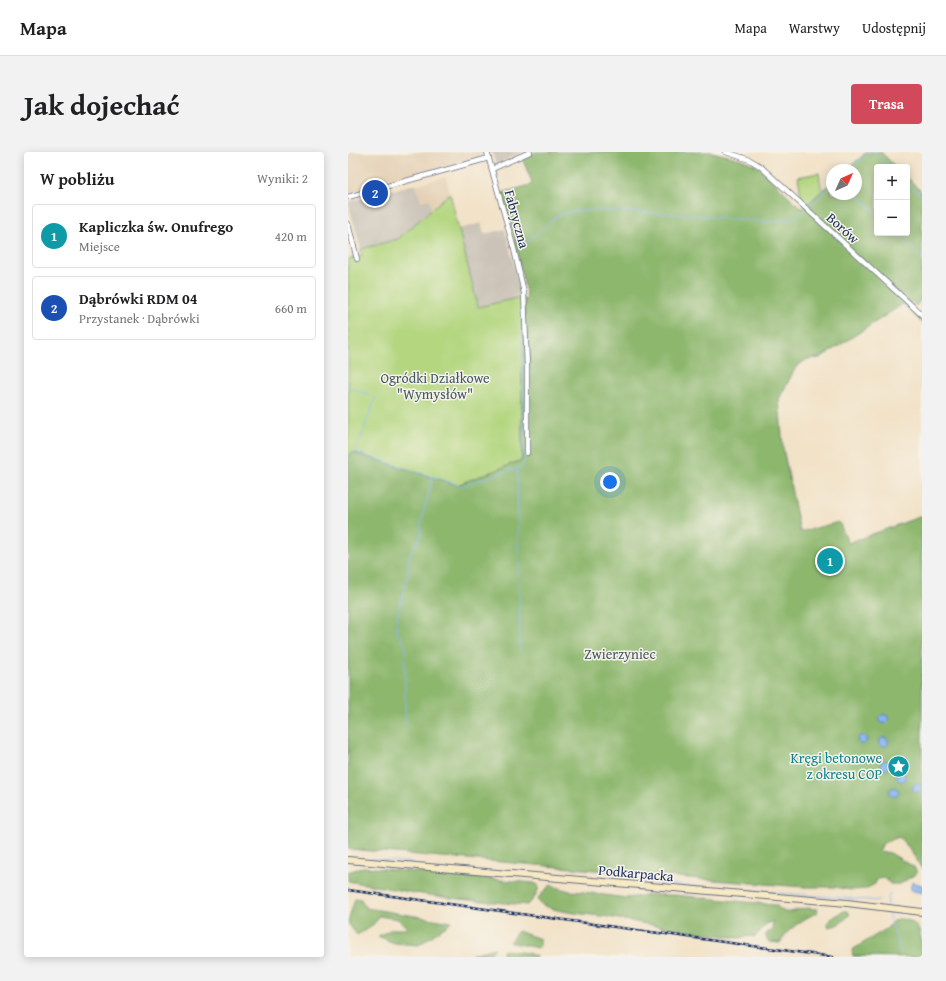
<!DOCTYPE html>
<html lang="pl">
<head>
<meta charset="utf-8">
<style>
	body { margin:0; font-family:"Gentium Book Plus",serif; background:#f2f2f2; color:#202124 }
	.controls { position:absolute; right:12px; top:12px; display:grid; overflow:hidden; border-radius:4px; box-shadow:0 2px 10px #0003 }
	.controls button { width:36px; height:36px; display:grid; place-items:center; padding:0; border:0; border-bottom:1px solid #e0e0e0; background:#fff; color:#202124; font:20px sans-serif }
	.compass { position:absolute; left:478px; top:12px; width:36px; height:36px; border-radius:50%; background:#fff; box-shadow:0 2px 10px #0003; rotate:45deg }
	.you { position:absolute; left:262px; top:330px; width:14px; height:14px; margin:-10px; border:3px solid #fff; border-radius:50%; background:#1a73e8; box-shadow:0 0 0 6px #1a73e833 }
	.badge { display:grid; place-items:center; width:26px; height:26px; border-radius:50%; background:#d1495b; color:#fff; font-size:13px; font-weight:700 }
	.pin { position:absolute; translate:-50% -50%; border:2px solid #fff; box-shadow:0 1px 4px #0006 }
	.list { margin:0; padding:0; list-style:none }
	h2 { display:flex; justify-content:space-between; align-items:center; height:52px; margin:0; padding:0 16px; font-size:17px }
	h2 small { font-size:13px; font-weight:400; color:#757577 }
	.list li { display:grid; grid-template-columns:26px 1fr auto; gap:12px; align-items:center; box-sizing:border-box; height:64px; margin:0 8px 8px; padding:0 8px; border:1px solid #e0e0e0; border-radius:4px }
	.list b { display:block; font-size:15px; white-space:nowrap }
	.list p { margin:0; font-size:13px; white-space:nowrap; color:#757577 }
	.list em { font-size:13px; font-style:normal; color:#757577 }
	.map { position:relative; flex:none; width:574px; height:805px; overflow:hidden; border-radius:4px }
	header { display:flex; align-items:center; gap:24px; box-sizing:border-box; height:56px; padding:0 20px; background:#fff; border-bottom:1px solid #e0e0e0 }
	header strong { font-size:19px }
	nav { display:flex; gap:22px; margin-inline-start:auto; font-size:14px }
	.intro { display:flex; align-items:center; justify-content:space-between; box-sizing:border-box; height:96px; padding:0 24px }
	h1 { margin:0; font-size:28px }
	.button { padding:10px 18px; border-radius:4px; background:#d1495b; color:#fff; font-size:14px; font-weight:700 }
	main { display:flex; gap:24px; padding:0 24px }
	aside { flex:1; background:#fff; border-radius:4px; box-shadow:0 2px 10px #0003 }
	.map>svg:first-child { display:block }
</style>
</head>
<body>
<header>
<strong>Mapa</strong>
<nav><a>Mapa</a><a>Warstwy</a><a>Udostępnij</a></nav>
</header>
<div class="intro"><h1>Jak dojechać</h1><a class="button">Trasa</a></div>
<main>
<aside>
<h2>W pobliżu<small>Wyniki: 2</small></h2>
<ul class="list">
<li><span class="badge" style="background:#0f9aa8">1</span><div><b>Kapliczka św. Onufrego</b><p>Miejsce</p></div><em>420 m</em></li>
<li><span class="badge" style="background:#1a4fb4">2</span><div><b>Dąbrówki RDM 04</b><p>Przystanek · Dąbrówki</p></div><em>660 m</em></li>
</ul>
</aside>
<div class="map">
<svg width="574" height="805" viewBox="0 0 574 805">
	<rect width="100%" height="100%" fill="#f7f3e8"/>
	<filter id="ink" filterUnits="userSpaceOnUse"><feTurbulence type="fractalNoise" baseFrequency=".025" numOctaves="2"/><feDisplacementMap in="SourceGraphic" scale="8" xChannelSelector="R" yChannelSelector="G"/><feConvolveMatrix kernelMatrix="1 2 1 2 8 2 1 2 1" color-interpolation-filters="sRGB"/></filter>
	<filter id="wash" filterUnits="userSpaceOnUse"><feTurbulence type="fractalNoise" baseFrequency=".012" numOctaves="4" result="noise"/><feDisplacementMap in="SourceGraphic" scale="16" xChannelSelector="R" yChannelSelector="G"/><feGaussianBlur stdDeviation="0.9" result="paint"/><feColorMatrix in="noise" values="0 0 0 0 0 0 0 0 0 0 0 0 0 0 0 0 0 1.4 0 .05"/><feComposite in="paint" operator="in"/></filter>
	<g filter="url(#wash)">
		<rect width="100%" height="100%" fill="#f2e2c7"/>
		<!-- built -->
		<path fill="#e4d1b6" d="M0 0H134L129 7 0 42Z
			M98 25 102 41 84 57 81 48 73 50 68 33Z"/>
		<!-- industrial -->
		<path fill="#cbc3b8" d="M144 0H175L148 12Z
			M63 33H68L73 49 81 47 84 57 50 87 13 97 0 50Z
			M133 71 136 82 157 77 174 145 130 155 111 77Z"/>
		<!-- green -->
		<path fill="#b3d67f" stroke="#67826e" d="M471 21 474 40 457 54 454 50 450 25Z
			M102 41 130 155 174 145 177 148 174 222V308L109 333 4 300 0 305V107L14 104 13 97 50 87Z"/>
		<!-- forest -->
		<path fill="#8eb76e" stroke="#547366" d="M188 0H364L393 7 409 14 454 57 484 30V42H508V18H498L519 0H533L548 15H529V81H559V25L574 40V146L568 154 563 150 555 152 565 158 574 167V171L555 152 472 206 459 207 448 215 431 247 435 296 452 380 491 370 500 391 574 364V717L561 696 551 685 535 691 531 699 542 701 566 715 569 721 552 732H542L537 726 529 727 527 732 517 737 503 738 487 735H456L365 728 0 697V305L4 300 109 333 174 308V222L177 148 179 146 166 86 154 41 182 33 184 30 174 6Z
			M15 715 186 731 190 733 191 736 185 748 179 753 109 747 67 741 0 729V720Z
			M202 733 221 739 235 740 278 746 303 743H327L428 753C438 764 441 760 454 757 459 755 464 757 470 757L469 761C457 765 437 779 432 791L421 790 417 783 424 777 425 769 418 772 407 785 402 784 390 786C346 780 303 773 260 765 244 762 199 761 190 749V746Z
			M7 746 13 747 18 756 104 770 71 793 46 791 30 784 44 777H60L50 767 31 764C28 773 17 778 9 783L0 771Z
			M496 759H499L502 762C496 769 490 774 481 775L479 771 484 766Z
			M550 767C574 766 574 787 574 805L505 804 504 798 538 777 546 769Z
			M170 779 192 787V792L190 796 161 790Z
			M147 796 142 802 134 805 132 802 125 805 124 802Z
			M156 798 180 801 189 805H153Z"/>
		<!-- water -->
		<path fill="#86b5f1" stroke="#5072a8" d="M531.5 567a4.5 4.5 0 1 1 9 0a4.5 4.5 0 1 1-9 0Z
			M509.5 588a4.5 4.5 0 1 1 9 0a4.5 4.5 0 1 1-9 0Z
			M531.5 590a4.5 4.5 0 1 1 9 0a4.5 4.5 0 1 1-9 0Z
			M551.5 609a4.5 4.5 0 1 1 9 0a4.5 4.5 0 1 1-9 0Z
			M532.5 613a4.5 4.5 0 1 1 9 0a4.5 4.5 0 1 1-9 0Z
			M548.5 625a4.5 4.5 0 1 1 9 0a4.5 4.5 0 1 1-9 0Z
			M564.5 636a4.5 4.5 0 1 1 9 0a4.5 4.5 0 1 1-9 0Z
			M541.5 640a4.5 4.5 0 1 1 9 0a4.5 4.5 0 1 1-9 0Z
			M564 730 574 733V741L562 738Z"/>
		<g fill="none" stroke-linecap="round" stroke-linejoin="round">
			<!-- stream -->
			<path stroke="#86b5f1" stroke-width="1" d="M526 0 542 15
				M501 18 522 0
				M559 30 574 44
				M508 41 529 62
				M460 55 484 33
				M548 81 574 106
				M171 98 207 65 220 60 245 58 328 62 421 70 447 66 455 59
				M0 235 22 243
				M16 277 28 245H26
				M15 280 7 300 114 334 173 315 176 309 174 157
				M169 317 172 500
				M58 501V496C54 490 53 484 48 479V475L54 442 60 424 61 406 63 400 73 384V370L85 325
				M57 506V566L59 573
				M23 707 65 711
				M265 728 531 749
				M539 753 541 742 543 741
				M539 758 553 801"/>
		</g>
	</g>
	<g filter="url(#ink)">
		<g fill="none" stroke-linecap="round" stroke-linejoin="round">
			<defs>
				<path id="street" d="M139 0 166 97 176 141 179 215V301
					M378 0 402 8 412 14 574 163
					M144 17 182 0
					M0 45 141 6
					M0 72 9 107"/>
				<path id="secondary" d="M0 708 499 751 574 760"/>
			</defs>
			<!-- street casing -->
			<use href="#street" stroke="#666e83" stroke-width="6"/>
			<!-- secondary casing -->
			<use href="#secondary" stroke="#666e83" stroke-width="8"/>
			<!-- street -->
			<use href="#street" stroke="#fff" stroke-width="4.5"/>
			<!-- secondary -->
			<use href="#secondary" stroke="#f7e9c3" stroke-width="6"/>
			<defs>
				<path id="rail" d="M0 738 485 805"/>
			</defs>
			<!-- rail casing -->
			<use href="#rail" stroke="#1b2f5e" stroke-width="2.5"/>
			<!-- rail -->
			<use href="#rail" stroke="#f7f3e8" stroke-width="1" stroke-dasharray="3" stroke-linecap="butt"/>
		</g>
	</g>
	<!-- icons -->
	<defs>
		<symbol id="sight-disc" viewBox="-11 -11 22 22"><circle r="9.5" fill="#0f9aa8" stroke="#f7f3e8"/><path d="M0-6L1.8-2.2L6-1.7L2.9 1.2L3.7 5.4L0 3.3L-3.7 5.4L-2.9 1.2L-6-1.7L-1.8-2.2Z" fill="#fff"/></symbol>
	</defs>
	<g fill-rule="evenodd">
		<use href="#sight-disc" x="538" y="602" width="25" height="25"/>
	</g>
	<g text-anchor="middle" stroke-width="3" stroke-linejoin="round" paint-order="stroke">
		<!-- street labels -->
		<g font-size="14" fill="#1b2f5e" stroke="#f7f3e8">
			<text transform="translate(169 67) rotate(75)" y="5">Fabryczna</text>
			<text transform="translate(495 76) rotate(42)" y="5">Borów</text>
			<text transform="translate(288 721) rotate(5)" y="5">Podkarpacka</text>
		</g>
		<!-- park labels -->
		<g font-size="14" fill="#415966" stroke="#f7f3e8">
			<text x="87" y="231">Ogródki Działkowe<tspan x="87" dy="16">"Wymysłów"</tspan></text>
			<text x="272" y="507">Zwierzyniec</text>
		</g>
		<!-- culture labels -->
		<g font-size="14" fill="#0d838f" stroke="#f7f3e8" text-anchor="end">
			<text x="534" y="611">Kręgi betonowe<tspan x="534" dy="16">z okresu COP</tspan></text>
		</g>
	</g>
</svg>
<div class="controls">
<button>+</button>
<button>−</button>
</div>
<svg class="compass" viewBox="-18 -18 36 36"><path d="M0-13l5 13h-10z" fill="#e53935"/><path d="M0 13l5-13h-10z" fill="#757577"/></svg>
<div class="you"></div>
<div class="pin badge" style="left:482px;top:409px;background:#0f9aa8">1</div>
<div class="pin badge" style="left:27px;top:41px;background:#1a4fb4">2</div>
</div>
</main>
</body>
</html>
